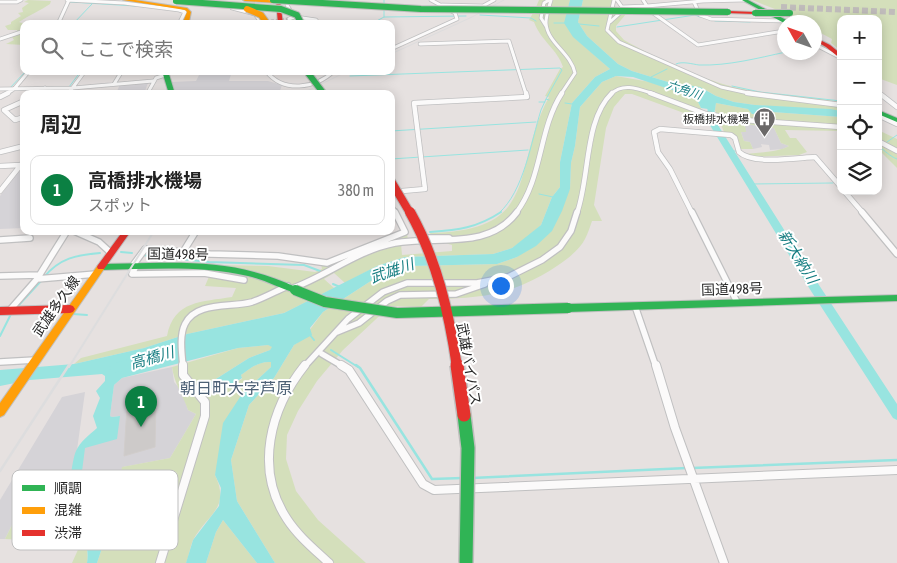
<!DOCTYPE html>
<html lang="ja">
<head>
<meta charset="utf-8">
<style>
	body { margin:0; font-family:"Asap Condensed","Noto Sans JP",sans-serif; background:#f2f2f2; color:#222 }
	.controls { position:absolute; right:15px; top:15px; display:grid; overflow:hidden; border-radius:10px; box-shadow:0 2px 12px #0003 }
	.controls button { width:45px; height:45px; display:grid; place-items:center; padding:0; border:0; border-bottom:1px solid #e0e0e0; background:#fff; color:#222; font:25px sans-serif }
	.compass { position:absolute; left:777px; top:15px; width:45px; height:45px; border-radius:50%; background:#fff; box-shadow:0 2px 12px #0003; rotate:310deg }
	.you { position:absolute; left:500px; top:285px; width:18px; height:18px; margin:-12px; border:4px solid #fff; border-radius:50%; background:#1a73e8; box-shadow:0 0 0 8px #1a73e833 }
	.badge { display:grid; place-items:center; width:32px; height:32px; border-radius:50%; background:#0b8043; color:#fff; font-size:16px; font-weight:700 }
	.pin { position:absolute; translate:-50% -41px; filter:drop-shadow(0 1px 2px #0008) }
	.pin::after { content:''; position:absolute; top:26px; width:18px; height:15px; background:inherit; clip-path:polygon(0 0,100% 0,50% 100%) }
	.list { margin:0; padding:0; list-style:none }
	h2 { display:flex; justify-content:space-between; align-items:center; height:65px; margin:0; padding:0 20px; font-size:21px }
	h2 small { font-size:16px; font-weight:400; color:#767676 }
	.list li { display:grid; grid-template-columns:32px 1fr auto; gap:15px; align-items:center; box-sizing:border-box; height:70px; margin:0 10px 10px; padding:0 10px; border:1px solid #e0e0e0; border-radius:10px }
	.list b { display:block; font-size:19px; white-space:nowrap }
	.list p { margin:0; font-size:16px; white-space:nowrap; color:#767676 }
	.list em { font-size:16px; font-style:normal; color:#767676 }
	.icon { flex:none; width:28px; height:28px; fill:none; stroke:currentColor; stroke-width:2; stroke-linecap:round; stroke-linejoin:round }
	.map { position:relative; flex:none; width:897px; height:563px; overflow:hidden }
	.search { position:absolute; background:#fff; box-shadow:0 2px 12px #0003; left:20px; top:20px; width:375px; height:55px; display:flex; align-items:center; gap:12px; box-sizing:border-box; padding:0 18px; border-radius:10px; color:#767676; font-size:19px }
	.panel { position:absolute; background:#fff; box-shadow:0 2px 12px #0003; left:20px; top:90px; width:375px; height:145px; border-radius:10px }
	.map>svg:first-child { display:block }
</style>
</head>
<body>
<div class="map">
<svg width="897" height="563" viewBox="0 0 897 563">
	<rect width="100%" height="100%" fill="#e6e1e0"/>
	<!-- industrial -->
	<path fill="#d5d3d7" d="M201 71H232L229 81H268L282 85 279 94H176L172 82 196 81Z
		M148 83 144 94H116L120 84Z
		M745 124 774 128 781 143 789 146 783 149 770 150 769 145 761 144 762 147 753 149 750 142 744 141 741 132Z
		M21 167H24V228L0 229V196Z
		M172 367 174 382 182 391 188 410 196 414 170 458 123 467 120 477 85 486 86 472 26 497 5 539H0V500L62 397 85 392 77 450 119 416 112 417 110 416 114 385 122 378Z"/>
	<!-- green -->
	<path fill="#d4dfbb" d="M28 0 51 1 50 4C40 11 29 15 19 22L22 23 32 22 33 24H24V45L6 44 14 40 12 37 17 34V30H8L5 26 11 24V22L21 16 18 13 23 12 22 8 29 3 24 2Z
		M539 0H570L565 23 574 37 610 69 595 77 572 103 560 162V187L552 197 541 225 529 236 512 248 493 254 405 257 377 266 345 283 334 273 324 279 334 288 284 313 187 334 144 348 74 364 81 358 167 336C174 300 202 302 232 297L236 288 205 286 214 265 268 266 315 272 322 269 321 264 407 233 408 241 401 244 402 255 452 251V245L434 240 430 233C543 231 510 169 549 97L545 96 560 69 563 67C558 50 541 41 534 22L529 20 533 13 560 7H536Z
		M583 0H612L611 7H605L603 13 626 14 616 26V31L624 40C656 58 698 78 734 87 769 95 805 96 841 102V111L755 105 734 102 716 96 704 89 668 82 632 71 618 64 587 36 578 22Z
		M752 0H897V85L878 78V19H841V51L831 43 832 39 815 30 814 22H799L793 16Z
		M616 76 650 82 696 98 701 108 703 120 632 94H625L614 107 606 128 594 205 602 221H592C590 227 588 233 585 239 574 261 526 286 502 292 478 298 454 299 429 299L421 307 390 306 343 350 317 381 298 411 287 435 286 459 296 491 318 520 366 563H275L237 501 231 460 249 405 274 378 294 345 303 339 323 312 377 277 410 266 497 264 517 257 570 189 571 163 575 146 580 107 602 82Z
		M716 103 748 109 755 114 758 111 841 117V131L785 130 790 138H796L807 152 799 155 751 157 744 154C756 153 779 152 789 146L781 143 774 128 745 124 746 132H741L744 141 750 142 753 149H739C738 137 735 135 724 132L715 110Z
		M878 130 897 139V168L878 149Z
		M268 345 273 347 270 350 249 358 200 389 206 397 242 379 241 375C250 368 259 361 271 362V367L242 394 215 475C231 509 207 514 193 540 190 547 189 556 186 563H97L102 548 80 507 85 486 120 477 122 467 170 458 196 414 188 410C183 395 174 383 172 367L238 348Z
		M67 480 70 487 68 505 59 506 53 498C41 501 34 504 33 517L42 520 54 513 69 514C79 530 90 543 87 563H72L81 543 5 539 26 497Z
		M223 520 257 563H206L216 532Z"/>
	<!-- water -->
	<path fill="#98e4e0" d="M570 0H583L578 22 587 36 618 64 632 71 668 82 700 87 716 96 734 102 755 105 830 109 841 111V117L758 111 755 114H752L748 109 716 103 715 110 701 108 696 98 633 77 616 76 602 82 580 107 575 146 571 163 570 189 562 211 552 231 536 246 517 257 497 264 410 266 377 277 323 312 310 328 312 335 294 345 274 378 249 405 231 460 237 501 275 563H257L223 520 216 532 206 563H186L193 540 219 506 221 488 215 475 223 423 242 394 271 367V362C259 361 251 368 241 375L242 378 222 391 220 388 214 392 208 384 249 358 270 350 272 347 268 345 238 348 122 378 114 385 110 416 112 417 120 416 117 439 85 448 79 495 80 507 96 522 102 548 97 563H87C91 537 75 533 69 513 66 506 72 459 76 451 80 442 89 435 97 428L93 416 100 398 96 391 105 381V376L102 374 30 380 0 386V370L74 364 144 348 187 334 284 313 377 266 405 257 493 254 512 248 541 225 552 197 560 187V162L572 103 595 77 610 69 573 37 564 23Z"/>
	<g fill="none" stroke-linecap="round" stroke-linejoin="round">
		<!-- stream-far2 -->
		<path stroke="#98e4e0" stroke-width="1" d="M384 0V17
			M70 2 135 6
			M480 15 531 18 536 21
			M715 21 750 22
			M554 23H566
			M73 24 92 4
			M371 24 384 17 466 16
			M579 24 599 26
			M617 27 695 15 700 17
			M676 64C682 61 692 64 699 65 728 66 758 58 786 52
			M350 76 560 68 562 70 546 99
			M651 77 667 69
			M732 86 760 92 841 101
			M69 87 81 71
			M9 89 26 71
			M539 102H545
			M565 103 572 104
			M391 131 536 122
			M887 142 897 135
			M879 147C886 151 889 156 897 159
			M730 151H738
			M391 159 528 150
			M751 184 833 183
			M539 194 553 197
			M499 213C524 191 531 142 541 110L546 99 549 100"/>
		<!-- stream-far1 -->
		<path stroke="#98e4e0" stroke-width="2" d="M430 232C458 230 477 228 501 212
			M121 252 132 253
			M142 255 209 262 304 265 320 271
			M44 277C60 258 76 255 100 253
			M333 284 340 287
			M17 307 41 281
			M73 314 87 315
			M310 335 314 340
			M0 336 11 314
			M331 350 358 367"/>
		<!-- stream -->
		<path stroke="#98e4e0" stroke-width="2.5" d="M356 365 360 368 432 479 463 478
			M692 468 897 460
			M472 478 687 468"/>
		<!-- river -->
		<path fill="#98e4e0" fill-rule="evenodd" d="M710 95 713 97 716 122 819 285 897 404V420L893 418 811 291 708 122 707 97Z
			M157 352 161 354 163 357 161 360 115 373 111 371 109 368 111 365 115 363Z"/>
	</g>
	<!-- building -->
	<path fill="#cdcac9" stroke="#d1cdcb" d="M156 399 155 447 124 456 127 407Z"/>
	<g fill="none" stroke-linecap="round" stroke-linejoin="round">
		<!-- street-tunnel -->
		<path stroke="#c0bcbb" stroke-width="3" stroke-dasharray="3 2" stroke-linecap="butt" d="M271 21 289 19"/>
		<!-- highway-tunnel -->
		<path stroke="#c0bcbb" stroke-width="6" stroke-dasharray="6 3" stroke-linecap="butt" d="M781 7 897 12"/>
		<defs>
			<path id="street-far3" d="M67 0 124 3 179 10 185 12 179 24
				M288 0 287 5 294 17 289 19
				M551 0C549 7 546 15 546 23 547 43 571 53 575 73L561 94
				M614 0 607 30 619 42 721 87 753 94
				M643 0 647 6 703 1 744 0
				M0 2H17L21 0
				M694 2 700 15 711 19 784 21
				M442 5 483 6 494 0
				M622 7 647 6
				M232 8 255 14 260 21
				M653 13 698 45 784 31
				M296 17 316 20 319 24
				M610 22 620 13 622 7 617 0
				M58 24 69 0
				M138 24H184
				M546 26 541 18 544 3 549 0
				M0 39 24 31
				M420 44 509 41 526 94
				M814 44 841 58
				M391 49 457 19 455 13 431 0
				M266 71C283 93 315 89 334 71
				M333 72 343 71
				M114 84 122 71
				M0 89 73 88 153 81
				M878 92 880 94
				M6 94 14 89 29 71
				M37 94 45 88
				M68 94 85 71
				M147 94 156 78 165 75
				M611 94C623 82 639 89 654 94"/>
			<path id="street-far2" d="M650 93 706 114 743 120 841 127
				M747 93 841 105
				M879 93 897 107
				M37 94 39 93
				M0 97 8 93
				M24 101 4 110 15 120 24 117
				M878 115 897 124
				M878 141 897 151
				M0 152 24 146
				M0 166 20 165
				M0 191 24 161
				M844 191 863 213
				M391 192 425 189 414 103 527 97 526 93
				M391 205 395 213
				M516 213C543 178 538 130 562 93
				M577 213C590 177 584 120 612 93
				M692 213 670 169 658 152 654 132 660 129 731 135 735 138 739 152C753 165 796 158 815 157L841 187"/>
			<path id="street-far1" d="M692 212 737 302
				M862 212 897 254
				M74 231 99 242 111 253
				M421 238H449
				M0 240 30 238
				M183 252 196 231
				M131 268 145 249 210 254 278 256 327 263 405 232 395 212
				M135 268 132 274 204 273 244 280
				M0 276 39 275
				M37 279 96 274
				M293 288C328 275 358 250 395 243 437 235 488 251 517 212
				M635 306 656 367
				M9 311 37 279 67 231
				M337 332 359 323 387 301 400 295 456 294 485 284
				M322 354 344 367
				M0 362 35 360
				M183 367C182 354 179 336 185 324 196 301 231 308 252 302 264 298 276 291 288 286
				M304 367 348 319 383 292 407 283H477L508 277 542 260 560 247 571 231 577 212"/>
			<path id="street" d="M305 365C270 409 254 469 287 519 298 536 314 549 329 563
				M341 365 349 370 423 484 434 490 897 470
				M656 365 675 428 724 563
				M160 563 205 416V402L183 375V365"/>
			<path id="fast" d="M742 0H748L790 22 784 23Z
				M162 71H168L175 94H169Z
				M878 110 897 118V122L878 114Z
				M150 263C206 262 246 264 298 288L299 290 298 292 295 293C279 288 265 280 248 276 200 265 150 269 101 270L97 267 101 264Z
				M897 295V301L568 312 565 311 563 308 565 305 568 304Z"/>
			<path id="slow" d="M123 0H135L187 8 191 12 189 22 186 24 183 22 187 12 185 10Z
				M243 0H268L279 2 277 3 245 1Z
				M101 264 104 265 105 267 104 269 4 415 0 417V403L98 265Z"/>
			<path id="jam" d="M276 0H280L283 24H278Z
				M728 11 755 12 757 13 755 14 726 13V12Z
				M814 37 830 45 841 54V59L826 47 814 40Z
				M123 231H131L104 269H98L97 267 98 265Z
				M70 305 73 306 75 309 73 312 70 313 0 315V307Z"/>
		</defs>
		<!-- street-far3 casing -->
		<use href="#street-far3" stroke="#c0c0c1" stroke-width="4.5"/>
		<!-- street-far2 casing -->
		<use href="#street-far2" stroke="#c0c0c1" stroke-width="6"/>
		<!-- street-far1 casing -->
		<use href="#street-far1" stroke="#c0c0c1" stroke-width="8"/>
		<!-- street casing -->
		<use href="#street" stroke="#c0c0c1" stroke-width="10"/>
		<!-- fast casing -->
		<use href="#fast" stroke="#c0c0c1" stroke-width="2"/>
		<!-- slow casing -->
		<use href="#slow" stroke="#c0c0c1" stroke-width="2"/>
		<!-- jam casing -->
		<use href="#jam" stroke="#c0c0c1" stroke-width="2"/>
		<!-- street-far3 -->
		<use href="#street-far3" stroke="#fbfafa" stroke-width="3"/>
		<!-- street-far2 -->
		<use href="#street-far2" stroke="#fbfafa" stroke-width="4.5"/>
		<!-- street-far1 -->
		<use href="#street-far1" stroke="#fbfafa" stroke-width="5.5"/>
		<!-- street -->
		<use href="#street" stroke="#fbfafa" stroke-width="8"/>
		<!-- fast -->
		<use href="#fast" fill="#30b455" fill-rule="evenodd"/>
		<!-- slow -->
		<use href="#slow" fill="#ff9f0a" fill-rule="evenodd"/>
		<!-- jam -->
		<use href="#jam" fill="#e5322d" fill-rule="evenodd"/>
		<!-- rail-far2 -->
		<path stroke="#ddddde" stroke-width="1" d="M391 54 472 17 504 0
			M301 94 348 71"/>
		<!-- rail-far1 -->
		<path stroke="#ddddde" stroke-width="2" d="M69 367 154 231"/>
		<!-- rail -->
		<path stroke="#ddddde" stroke-width="2.5" d="M0 471 69 365"/>
		<defs>
			<path id="fast-bridge-far2" d="M273 0 421 9 728 12
				M176 1 281 9 297 15 301 23
				M755 13H790
				M308 73 324 94"/>
			<path id="fast-bridge-far1" d="M295 290 325 302 397 313 568 308"/>
			<path id="fast-bridge" d="M464 415 468 448 466 563"/>
			<path id="slow-bridge" d="M247 9 261 15 266 22"/>
			<path id="jam-bridge-far2" d="M391 181 410 213"/>
			<path id="jam-bridge-far1" d="M410 212C437 260 449 313 457 367"/>
			<path id="jam-bridge" d="M457 365 464 415"/>
		</defs>
		<!-- fast-bridge-far2 casing -->
		<use href="#fast-bridge-far2" stroke="#bfbebd" stroke-width="8" stroke-linecap="butt"/>
		<!-- fast-bridge-far1 casing -->
		<use href="#fast-bridge-far1" stroke="#bfbebd" stroke-width="12" stroke-linecap="butt"/>
		<!-- fast-bridge casing -->
		<use href="#fast-bridge" stroke="#bfbebd" stroke-width="16" stroke-linecap="butt"/>
		<!-- slow-bridge casing -->
		<use href="#slow-bridge" stroke="#bfbebd" stroke-width="8" stroke-linecap="butt"/>
		<!-- jam-bridge-far2 casing -->
		<use href="#jam-bridge-far2" stroke="#bfbebd" stroke-width="10" stroke-linecap="butt"/>
		<!-- jam-bridge-far1 casing -->
		<use href="#jam-bridge-far1" stroke="#bfbebd" stroke-width="12" stroke-linecap="butt"/>
		<!-- jam-bridge casing -->
		<use href="#jam-bridge" stroke="#bfbebd" stroke-width="16" stroke-linecap="butt"/>
		<!-- fast-bridge-far2 -->
		<use href="#fast-bridge-far2" stroke="#30b455" stroke-width="6"/>
		<!-- fast-bridge-far1 -->
		<use href="#fast-bridge-far1" stroke="#30b455" stroke-width="10"/>
		<!-- fast-bridge -->
		<use href="#fast-bridge" stroke="#30b455" stroke-width="13"/>
		<!-- slow-bridge -->
		<use href="#slow-bridge" stroke="#ff9f0a" stroke-width="6"/>
		<!-- jam-bridge-far2 -->
		<use href="#jam-bridge-far2" stroke="#e5322d" stroke-width="8"/>
		<!-- jam-bridge-far1 -->
		<use href="#jam-bridge-far1" stroke="#e5322d" stroke-width="10"/>
		<!-- jam-bridge -->
		<use href="#jam-bridge" stroke="#e5322d" stroke-width="13"/>
	</g>
	<!-- icons -->
	<defs>
		<symbol id="building-pin" viewBox="-11 -11 22 30"><path d="M0 17L-7.5 6A9.5 9.5 0 1 1 7.5 6Z" fill="#6b6969" stroke="#fff"/><path d="M-4-6H4V6H1V3H-1V6H-4ZM-2.5-4.3h1.7v1.8h-1.7ZM.8-4.3h1.7v1.8H.8ZM-2.5-1h1.7V.8h-1.7ZM.8-1h1.7V.8H.8Z" fill="#fff"/></symbol>
	</defs>
	<g fill-rule="evenodd">
		<use href="#building-pin" x="752" y="106" width="25" height="34"/>
	</g>
	<g text-anchor="middle" stroke-width="4" stroke-linejoin="round" paint-order="stroke">
		<!-- far-poi labels -->
		<g font-size="11" fill="#292929" stroke="#fff" text-anchor="end">
			<text x="749" y="123">板橋排水機場</text>
		</g>
		<!-- far-water labels -->
		<g font-size="12" font-style="italic" fill="#167e82" stroke="#fff">
			<text transform="translate(684 90) rotate(18)" y="4">六角川</text>
		</g>
		<!-- street labels -->
		<g font-size="14" fill="#292929" stroke="#fff">
			<text transform="translate(178 254) rotate(1)" y="5">国道498号</text>
			<text transform="translate(732 289) rotate(-2)" y="5">国道498号</text>
			<text transform="translate(56 306) rotate(-55)" y="5">武雄多久線</text>
			<text transform="translate(469 364) rotate(80)" y="5">武雄バイパス</text>
		</g>
		<!-- water labels -->
		<g font-size="15" font-style="italic" fill="#167e82" stroke="#fff">
			<text transform="translate(798 257) rotate(58)" y="5">新大納川</text>
			<text transform="translate(392 271) rotate(-19)" y="5">武雄川</text>
			<text transform="translate(152 358) rotate(-16)" y="5">高橋川</text>
		</g>
		<!-- quarter labels -->
		<g font-size="16" fill="#4d6176" stroke="#fff">
			<text x="236" y="394">朝日町大字芦原</text>
		</g>
	</g>
	<!-- legend -->
	<rect x="12" y="470" width="166" height="80" rx="8" fill="#fff" stroke="#bfbfbf" stroke-width="1"/>
	<rect x="22" y="485" width="23" height="6" fill="#30b455"/>
	<rect x="22" y="507" width="23" height="7" fill="#ff9f0a"/>
	<rect x="22" y="530" width="23" height="6" fill="#e5322d"/>
	<g font-size="14" fill="#292929">
		<text x="54" y="493">順調</text>
		<text x="54" y="515">混雑</text>
		<text x="54" y="538">渋滞</text>
	</g>
</svg>
<div class="controls">
<button>+</button>
<button>−</button>
<button><svg class="icon" aria-label="locate" viewBox="0 0 24 24"><circle cx="12" cy="12" r="6"/><path d="M12 2v4M12 18v4M2 12h4M18 12h4"/></svg></button>
<button><svg class="icon" aria-label="layers" viewBox="0 0 24 24"><path d="M12 4l9 5-9 5-9-5zM3 14l9 5 9-5"/></svg></button>
</div>
<svg class="compass" viewBox="-18 -18 36 36"><path d="M0-13l5 13h-10z" fill="#e53935"/><path d="M0 13l5-13h-10z" fill="#767676"/></svg>
<div class="you"></div>
<div class="pin badge" style="left:141px;top:427px">1</div>
<div class="search"><svg class="icon" aria-label="search" viewBox="0 0 24 24"><circle cx="10" cy="10" r="6"/><path d="M15 15l6 6"/></svg>ここで検索</div>
<section class="panel">
<h2>周辺<small></small></h2>
<ul class="list">
<li><span class="badge">1</span><div><b>高橋排水機場</b><p>スポット</p></div><em>380 m</em></li>
</ul>
</section>
</div>
</body>
</html>
